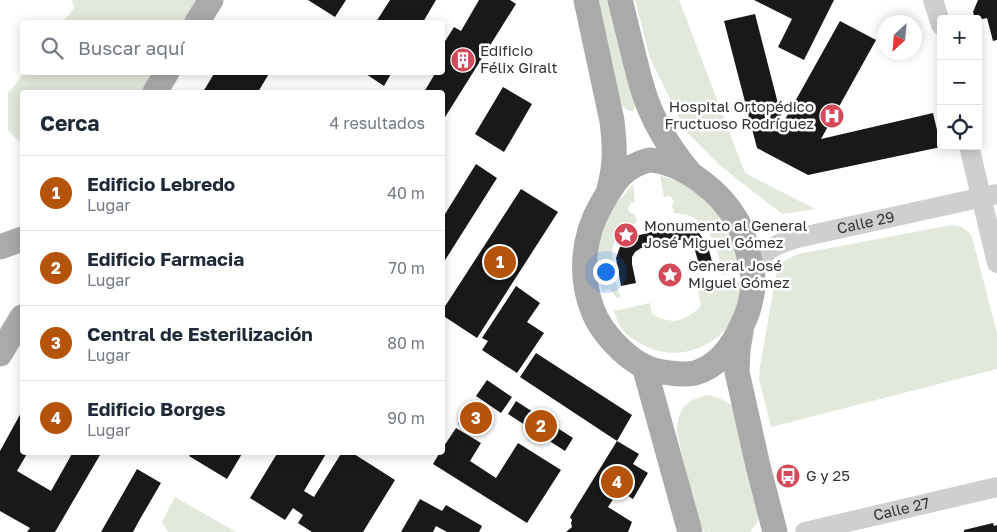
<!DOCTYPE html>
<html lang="es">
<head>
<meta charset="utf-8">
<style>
	body { margin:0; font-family:"Golos Text",sans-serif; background:#f6f6f7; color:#1f2937 }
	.controls { position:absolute; right:15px; top:15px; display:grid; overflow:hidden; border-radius:5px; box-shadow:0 2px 12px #0003 }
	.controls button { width:45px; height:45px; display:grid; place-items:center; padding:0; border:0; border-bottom:1px solid #e0e1e3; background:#fff; color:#1f2937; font:25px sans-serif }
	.compass { position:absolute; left:877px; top:15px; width:45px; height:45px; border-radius:50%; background:#fff; box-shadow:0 2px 12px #0003; rotate:206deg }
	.you { position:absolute; left:605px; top:271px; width:18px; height:18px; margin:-12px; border:4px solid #fff; border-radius:50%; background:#1a73e8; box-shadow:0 0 0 8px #1a73e833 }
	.badge { display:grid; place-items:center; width:32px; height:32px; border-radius:50%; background:#b45309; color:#fff; font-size:16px; font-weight:700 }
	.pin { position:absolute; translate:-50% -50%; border:2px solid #fff; box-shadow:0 1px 5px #0006 }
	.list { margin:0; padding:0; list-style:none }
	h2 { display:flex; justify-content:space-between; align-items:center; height:65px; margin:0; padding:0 20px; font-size:21px }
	h2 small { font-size:16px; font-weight:400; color:#747a83 }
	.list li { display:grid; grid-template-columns:32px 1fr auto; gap:15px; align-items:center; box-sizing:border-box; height:75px; padding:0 20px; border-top:1px solid #e0e1e3 }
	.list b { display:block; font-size:19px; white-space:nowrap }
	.list p { margin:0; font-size:16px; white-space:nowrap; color:#747a83 }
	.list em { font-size:16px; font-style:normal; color:#747a83 }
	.icon { flex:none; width:28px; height:28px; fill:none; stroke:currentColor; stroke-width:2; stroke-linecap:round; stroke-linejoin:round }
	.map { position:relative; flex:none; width:997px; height:532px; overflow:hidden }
	.search { position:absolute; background:#fff; box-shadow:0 2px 12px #0003; left:20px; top:20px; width:425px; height:55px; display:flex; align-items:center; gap:12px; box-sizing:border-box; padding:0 18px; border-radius:5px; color:#747a83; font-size:19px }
	.panel { position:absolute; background:#fff; box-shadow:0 2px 12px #0003; left:20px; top:90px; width:425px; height:365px; border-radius:5px }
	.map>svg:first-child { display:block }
</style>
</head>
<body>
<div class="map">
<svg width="997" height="532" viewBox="0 0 997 532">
	<rect width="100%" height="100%" fill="#fff"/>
	<!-- green -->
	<path fill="#e2e8dc" d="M72 0H211L197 22H63L74 8Z
		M596 0H612L636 106 633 111H629L621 105Z
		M635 0H679L745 173 815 209 782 214 718 164 685 130 650 58Z
		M24 73H167L155 92H22V145L8 130V93Z
		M660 176 686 183 709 200 728 230 737 260 728 262 727 270 725 274 722 275C719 253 713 226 690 216 686 214 680 214 674 213L672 206 674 201 670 196 664 197Z
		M633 184 635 202 631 203 628 208 629 212 635 215 637 222C632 225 627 227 623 230 605 244 613 279 621 297L617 298 610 289 602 291 596 263 600 235 612 209Z
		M952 225C962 226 967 229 972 237L997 333V369L771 427 759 379 760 367 778 264 798 254Z
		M741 281C740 290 741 300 738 308 724 345 682 363 647 347 638 342 628 337 622 329 618 324 616 317 614 311L650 303 652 314C673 326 685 321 701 306L698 291Z
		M707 395C719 397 726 400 735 409L760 511 758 521 750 532H705L700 525 696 515 677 432C677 410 686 400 707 395Z
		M175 497 236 532H168L162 522Z"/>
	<!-- building -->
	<path fill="#191919" d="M308 0H346L335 17Z
		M390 0H436L423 22H376Z
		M479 0H510L516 4 442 122V92H424L436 72H442V62L445 57 442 56V46L454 27 461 31Z
		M754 0H834L804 60 778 47 792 19Z
		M978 0H997V40L993 41 987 18 978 20V19H975L973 12Z
		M755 14 783 123 840 21 876 40 821 139 933 113 941 147 808 175 757 148 724 21Z
		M215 72H270L258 92H203Z
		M363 72H392L384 86Z
		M503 87 532 104 504 152 475 134Z
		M476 164 497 178 442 265V212L445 214Z
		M521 189 558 212 477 338 442 315V311Z
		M674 226H682L695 229 698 232 707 243 713 265 700 268 694 247 684 240H676L641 248 635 252 632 257V264L636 283 621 286 616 258 620 247 628 240 636 236Z
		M675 267 677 280 664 282 662 269Z
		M516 286 540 303 527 322 544 333 517 373 482 350 488 341 482 338Z
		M536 353 632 415 617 441 520 377Z
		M487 380 512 397 501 413 476 396Z
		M473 400 493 413 479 436 458 424Z
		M516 401 573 438 565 451 508 414Z
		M22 411V452H28L17 471 51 491 73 452H96L100 455 55 532H27L30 528 0 511V451Z
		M456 428 481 443 470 461 496 478 518 443 561 470 527 523 433 464 440 452H442V449Z
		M617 441 639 454 633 464 648 473 633 499 619 490 608 507 632 522 628 532H566L572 527 571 523 572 520 570 517Z
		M192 452H243L227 479 189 456Z
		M278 452H327L304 491 314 497 342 452H351L395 480 363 532H312L298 523 303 515 293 508 285 520 250 498Z
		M137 469 161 483 140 519 133 532H101Z
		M420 499 442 511 446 505 482 526 479 532H447L436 526 433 532H401Z
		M993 523 994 526 997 525V532H964V530Z"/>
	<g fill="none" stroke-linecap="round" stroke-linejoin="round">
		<!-- minor -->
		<g stroke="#cfcfcf" stroke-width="20">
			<path d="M933 0 941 25"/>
			<path d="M969 146 997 263"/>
			<path id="s1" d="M753 276C761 251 772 245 797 238L997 194"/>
			<path id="s2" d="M805 532 997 487"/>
		</g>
		<!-- major -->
		<path stroke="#aaa" stroke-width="25" d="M586 0 612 121C615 147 616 163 609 189
			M620 0C628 30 634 60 643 90 652 120 670 149 690 173
			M197 22 211 0
			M155 92 167 72
			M649 160C684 162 722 193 738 223 744 234 752 267 753 278 754 291 749 311 743 323 734 344 719 366 695 373 681 376 656 372 643 366 623 355 601 332 593 311 579 276 583 236 601 205 614 182 622 167 649 160Z
			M0 247 22 239
			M741 332 738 349 737 372 758 466 775 532
			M0 354 22 317
			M644 366 690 532"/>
	</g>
	<!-- icons -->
	<defs>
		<symbol id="building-disc" viewBox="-11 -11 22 22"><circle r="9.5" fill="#d34a5a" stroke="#fff"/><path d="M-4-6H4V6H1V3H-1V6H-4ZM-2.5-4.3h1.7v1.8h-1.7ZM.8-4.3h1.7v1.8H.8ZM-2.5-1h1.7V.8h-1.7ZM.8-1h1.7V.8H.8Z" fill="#fff"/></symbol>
		<symbol id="hospital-disc" viewBox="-11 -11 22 22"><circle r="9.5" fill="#d34a5a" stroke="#fff"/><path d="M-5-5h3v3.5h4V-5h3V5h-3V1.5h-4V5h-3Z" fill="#fff"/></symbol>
		<symbol id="sight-disc" viewBox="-11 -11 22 22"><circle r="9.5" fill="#d34a5a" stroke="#fff"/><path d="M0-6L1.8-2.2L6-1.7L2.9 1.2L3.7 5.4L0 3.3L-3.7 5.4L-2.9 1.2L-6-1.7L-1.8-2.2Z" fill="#fff"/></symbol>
		<symbol id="bus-disc" viewBox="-11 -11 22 22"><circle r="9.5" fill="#d34a5a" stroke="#fff"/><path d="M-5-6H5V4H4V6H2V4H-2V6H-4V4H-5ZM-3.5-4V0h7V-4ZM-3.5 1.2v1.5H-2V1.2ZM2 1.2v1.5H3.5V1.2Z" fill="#fff"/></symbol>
	</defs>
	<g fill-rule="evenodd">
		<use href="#building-disc" x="449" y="46" width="28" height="28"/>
		<use href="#hospital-disc" x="818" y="102" width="28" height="28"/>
		<use href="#sight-disc" x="612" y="221" width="28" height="28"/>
		<use href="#sight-disc" x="656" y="261" width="28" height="28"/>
		<use href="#bus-disc" x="774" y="462" width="28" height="28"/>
	</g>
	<g text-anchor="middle" stroke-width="5" stroke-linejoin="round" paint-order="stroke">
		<!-- poi labels -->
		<g font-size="15" fill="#323232" stroke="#fff" text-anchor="start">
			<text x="480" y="56">Edificio<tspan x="480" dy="17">Félix Giralt</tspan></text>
			<text x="814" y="112" text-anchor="end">Hospital Ortopédico<tspan x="814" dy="17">Fructuoso Rodríguez</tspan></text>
			<text x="644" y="231">Monumento al General<tspan x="644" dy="17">José Miguel Gómez</tspan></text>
			<text x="688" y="271">General José<tspan x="688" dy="17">Miguel Gómez</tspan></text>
			<text x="806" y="481">G y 25</text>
		</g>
		<!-- street labels -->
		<g font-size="15" fill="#323232" stroke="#fff">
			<text dy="5" stroke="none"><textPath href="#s1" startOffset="132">Calle 29</textPath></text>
			<text dy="5" stroke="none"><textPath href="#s2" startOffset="99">Calle 27</textPath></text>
		</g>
	</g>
</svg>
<div class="controls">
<button>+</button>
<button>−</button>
<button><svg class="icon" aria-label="locate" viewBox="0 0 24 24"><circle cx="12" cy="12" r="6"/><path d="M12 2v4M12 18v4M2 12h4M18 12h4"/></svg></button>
</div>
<svg class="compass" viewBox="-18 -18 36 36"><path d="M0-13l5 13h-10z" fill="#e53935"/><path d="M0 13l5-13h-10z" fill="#747a83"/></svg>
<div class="you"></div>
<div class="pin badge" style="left:500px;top:262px">1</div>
<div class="pin badge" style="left:541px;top:426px">2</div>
<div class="pin badge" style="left:476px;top:418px">3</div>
<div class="pin badge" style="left:617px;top:482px">4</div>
<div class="search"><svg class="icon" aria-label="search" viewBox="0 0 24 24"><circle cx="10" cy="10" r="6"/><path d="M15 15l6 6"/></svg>Buscar aquí</div>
<section class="panel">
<h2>Cerca<small>4 resultados</small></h2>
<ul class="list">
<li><span class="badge">1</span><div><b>Edificio Lebredo</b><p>Lugar</p></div><em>40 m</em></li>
<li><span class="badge">2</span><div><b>Edificio Farmacia</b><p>Lugar</p></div><em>70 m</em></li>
<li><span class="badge">3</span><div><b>Central de Esterilización</b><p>Lugar</p></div><em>80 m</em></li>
<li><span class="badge">4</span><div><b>Edificio Borges</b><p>Lugar</p></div><em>90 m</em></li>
</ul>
</section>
</div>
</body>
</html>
